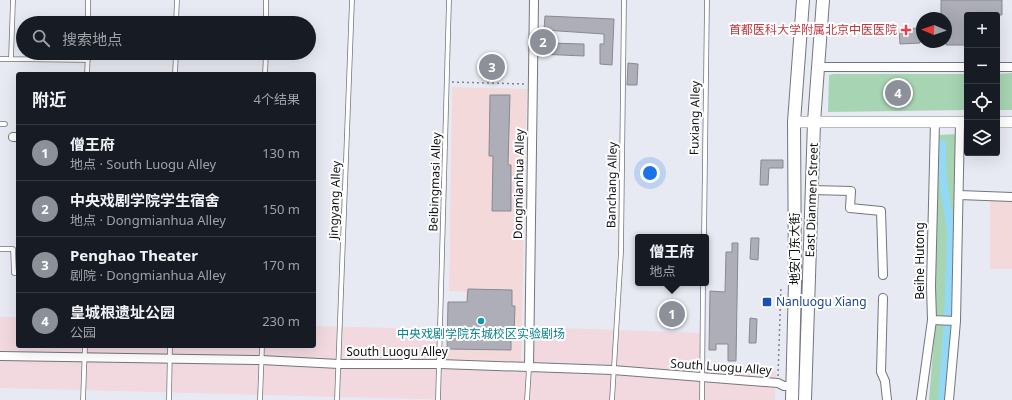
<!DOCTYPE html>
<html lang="zh">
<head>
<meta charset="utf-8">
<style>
	body { margin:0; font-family:"Noto Sans","Noto Sans SC",sans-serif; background:#20242c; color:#f1f3f6 }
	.controls { position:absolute; right:12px; top:12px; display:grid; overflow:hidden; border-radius:4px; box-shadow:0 4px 16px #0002 }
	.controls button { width:36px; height:36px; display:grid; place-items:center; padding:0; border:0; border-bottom:1px solid #363941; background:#171b24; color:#f1f3f6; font:20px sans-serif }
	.compass { position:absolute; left:916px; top:12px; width:36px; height:36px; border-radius:50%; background:#171b24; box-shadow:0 4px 16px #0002; rotate:272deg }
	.you { position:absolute; left:650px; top:173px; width:14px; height:14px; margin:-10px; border:3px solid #fff; border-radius:50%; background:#1a73e8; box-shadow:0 0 0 6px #1a73e833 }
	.badge { display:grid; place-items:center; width:26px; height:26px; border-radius:50%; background:#8c9099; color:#fff; font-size:13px; font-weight:700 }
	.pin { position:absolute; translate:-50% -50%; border:2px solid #fff; box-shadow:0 1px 4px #0006 }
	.popup { position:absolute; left:635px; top:234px; width:74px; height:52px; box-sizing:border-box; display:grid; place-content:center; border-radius:4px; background:#171b24; filter:drop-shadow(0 1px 3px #0005); font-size:13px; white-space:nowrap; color:#9ea1a6 }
	.popup b { font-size:15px; color:#f1f3f6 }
	.popup::after { content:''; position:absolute; left:50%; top:100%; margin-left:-8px; border:8px solid transparent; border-top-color:#171b24 }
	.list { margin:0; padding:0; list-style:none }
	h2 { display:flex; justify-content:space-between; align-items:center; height:52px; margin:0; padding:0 16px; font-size:17px }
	h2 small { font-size:13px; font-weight:400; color:#9ea1a6 }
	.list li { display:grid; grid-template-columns:26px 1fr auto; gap:12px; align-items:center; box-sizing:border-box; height:56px; padding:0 16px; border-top:1px solid #363941 }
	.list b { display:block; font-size:15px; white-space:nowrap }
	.list p { margin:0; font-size:13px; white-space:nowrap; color:#9ea1a6 }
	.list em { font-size:13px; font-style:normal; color:#9ea1a6 }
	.icon { flex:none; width:22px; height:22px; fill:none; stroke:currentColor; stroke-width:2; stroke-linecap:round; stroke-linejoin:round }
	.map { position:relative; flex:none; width:1012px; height:400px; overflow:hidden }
	.search { position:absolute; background:#171b24; box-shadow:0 4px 16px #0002; left:16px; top:16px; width:300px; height:44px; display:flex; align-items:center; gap:10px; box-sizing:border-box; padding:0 14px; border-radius:22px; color:#9ea1a6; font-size:15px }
	.panel { position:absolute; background:#171b24; box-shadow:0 4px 16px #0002; left:16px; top:72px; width:300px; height:276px; border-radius:4px }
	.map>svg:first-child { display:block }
</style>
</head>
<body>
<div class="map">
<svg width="1012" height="400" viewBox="0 0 1012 400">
	<rect width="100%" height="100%" fill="#e8eaf3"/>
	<!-- commercial -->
	<path fill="#f2d9e0" d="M0 317H18V346H314V326L437 329V359L533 360 534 327 706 333 705 370 776 371 775 400H454L0 388Z"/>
	<!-- education -->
	<path fill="#f4d9da" d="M452 87 527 89 521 360 447 359 448 302H466V292L449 291Z
		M990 199H1012V269H990Z"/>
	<!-- green -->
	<path fill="#a7d4b3" d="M1012 73V110H997V74Z
		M834 74H967V110L828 112 829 75Z
		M957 134 953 330 947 400H929L934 338 938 135Z"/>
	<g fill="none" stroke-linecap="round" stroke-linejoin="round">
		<!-- canal -->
		<path stroke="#93d9f6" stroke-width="8" d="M942 400 948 318 951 232 942 174V144"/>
	</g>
	<!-- building -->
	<path fill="#adaeb7" stroke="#888991" d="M941 0H1002V15H967V45H946V18H941Z
		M545 16 614 19 612 65 600 64V44H604V34L544 30Z
		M919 28 920 43 900 44 899 29Z
		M539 31H548V43L584 44V56L539 54Z
		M628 63 638 64 637 85H627Z
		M490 95H510L508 165H511V211H492L493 156H489Z
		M761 160H783V168H769L768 185H760Z
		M751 238H759L758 260 750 259Z
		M732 243H738L736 361H728V344H716V350H709L710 291 725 292 726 252H732Z
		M468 289 512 290V306H515L514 336H511V350L447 349 448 302H467Z
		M750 318 757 319 756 343H749Z"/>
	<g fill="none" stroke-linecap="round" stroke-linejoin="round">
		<defs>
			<path id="lane" d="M88 23V0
				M176 23 177 0
				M266 23V0
				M0 59H11L13 0
				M11 59 88 60
				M87 74 88 53
				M175 74 176 53
				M265 74 266 53
				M0 124H5
				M704 237 707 0
				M0 249H13L14 273H18
				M83 400 85 346
				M169 400 170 346
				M260 400 262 346
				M337 400 352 0
				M438 400 449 0
				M527 400 529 368
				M612 400 621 252 624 0
				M702 400 703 283"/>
			<path id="street" d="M819 67H967
				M997 67H1012
				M13 137H18
				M812 190 851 191 850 208 881 211 883 275
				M959 195 1012 197
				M883 298 881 372 885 381 887 400
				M932 320 956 321
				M0 356 261 360 339 364H440L613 370 778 383 784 386H792
				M529 368 534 0
				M921 400 932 320 931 286 935 122
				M949 400 956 321 960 122"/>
			<path id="secondary" d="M794 122H967
				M997 122H1012"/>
			<path id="primary" d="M792 400 795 283 794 122 803 0
				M805 400 814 122 823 0"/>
		</defs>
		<!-- lane casing -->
		<use href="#lane" stroke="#74767e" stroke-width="5.5"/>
		<!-- street casing -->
		<use href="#street" stroke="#74767e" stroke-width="10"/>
		<!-- secondary casing -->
		<use href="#secondary" stroke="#74767e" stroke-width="12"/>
		<!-- primary casing -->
		<use href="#primary" stroke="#74767e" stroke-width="14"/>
		<!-- path -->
		<path stroke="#82838a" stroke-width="1.5" stroke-dasharray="2 3" stroke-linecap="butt" d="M452 82 525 84
			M778 376 781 286"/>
		<!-- lane -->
		<use href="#lane" stroke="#fff" stroke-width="4"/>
		<!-- street -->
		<use href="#street" stroke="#fff" stroke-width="8"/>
		<!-- secondary -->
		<use href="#secondary" stroke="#fff" stroke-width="11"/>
		<!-- primary -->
		<use href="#primary" stroke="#fff" stroke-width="12"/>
	</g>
	<!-- markers -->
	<path fill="#e0444e" stroke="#fff" stroke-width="1.5" d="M904 24h4v4h4v4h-4v4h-4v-4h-4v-4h4z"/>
	<rect fill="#1a4fb4" stroke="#fff" stroke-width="1.5" x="762" y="297" width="10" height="10" rx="2"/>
	<circle fill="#0f9aa8" stroke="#fff" stroke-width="1.5" cx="481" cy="321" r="4"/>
	<g text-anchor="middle" stroke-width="4" stroke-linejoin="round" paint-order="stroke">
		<!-- health labels -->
		<g font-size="12" fill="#be3a42" stroke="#fff" text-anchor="end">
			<text x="897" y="34">首都医科大学附属北京中医医院</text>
		</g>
		<!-- street labels -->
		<g font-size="12" fill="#0f1013" stroke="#fff">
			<text transform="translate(695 118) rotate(-89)" y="4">Fuxiang Alley</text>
			<text transform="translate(435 182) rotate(-88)" y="4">Beibingmasi Alley</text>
			<text transform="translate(519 184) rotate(-89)" y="4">Dongmianhua Alley</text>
			<text transform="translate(612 185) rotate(-89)" y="4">Banchang Alley</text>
			<text transform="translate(335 200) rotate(-88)" y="4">Jingyang Alley</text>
			<text transform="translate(812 200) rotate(-88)" y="4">East Dianmen Street</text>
			<text transform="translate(795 249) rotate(-90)" y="4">地安门东大街</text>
			<text transform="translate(920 261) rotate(-90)" y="4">Beihe Hutong</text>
			<text x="397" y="356">South Luogu Alley</text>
			<text transform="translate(721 367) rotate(4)" y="4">South Luogu Alley</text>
		</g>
		<!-- transit labels -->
		<g font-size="12" fill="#164399" stroke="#fff" text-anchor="start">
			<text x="776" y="306">Nanluogu Xiang</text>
		</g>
		<!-- culture labels -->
		<g font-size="12" fill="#0d838f" stroke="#fff">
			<text x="481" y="338">中央戏剧学院东城校区实验剧场</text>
		</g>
	</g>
</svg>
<div class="controls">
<button>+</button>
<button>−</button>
<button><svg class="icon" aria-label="locate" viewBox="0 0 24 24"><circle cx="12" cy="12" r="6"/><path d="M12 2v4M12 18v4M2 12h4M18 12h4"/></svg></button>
<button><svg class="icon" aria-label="layers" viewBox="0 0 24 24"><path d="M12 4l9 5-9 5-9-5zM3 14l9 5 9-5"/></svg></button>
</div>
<svg class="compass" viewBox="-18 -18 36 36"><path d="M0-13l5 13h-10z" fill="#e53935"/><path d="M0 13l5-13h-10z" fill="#9ea1a6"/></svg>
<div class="you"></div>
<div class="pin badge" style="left:672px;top:314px">1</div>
<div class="popup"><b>僧王府</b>地点</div>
<div class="pin badge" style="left:543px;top:42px">2</div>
<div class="pin badge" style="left:492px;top:67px">3</div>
<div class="pin badge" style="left:898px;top:93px">4</div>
<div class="search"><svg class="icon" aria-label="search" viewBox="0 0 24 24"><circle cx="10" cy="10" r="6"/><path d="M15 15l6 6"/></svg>搜索地点</div>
<section class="panel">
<h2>附近<small>4个结果</small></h2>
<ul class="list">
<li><span class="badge">1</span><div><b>僧王府</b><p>地点 · South Luogu Alley</p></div><em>130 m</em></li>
<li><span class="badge">2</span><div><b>中央戏剧学院学生宿舍</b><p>地点 · Dongmianhua Alley</p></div><em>150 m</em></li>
<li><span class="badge">3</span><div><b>Penghao Theater</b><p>剧院 · Dongmianhua Alley</p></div><em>170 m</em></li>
<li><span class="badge">4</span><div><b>皇城根遗址公园</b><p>公园</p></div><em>230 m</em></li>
</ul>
</section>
</div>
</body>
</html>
